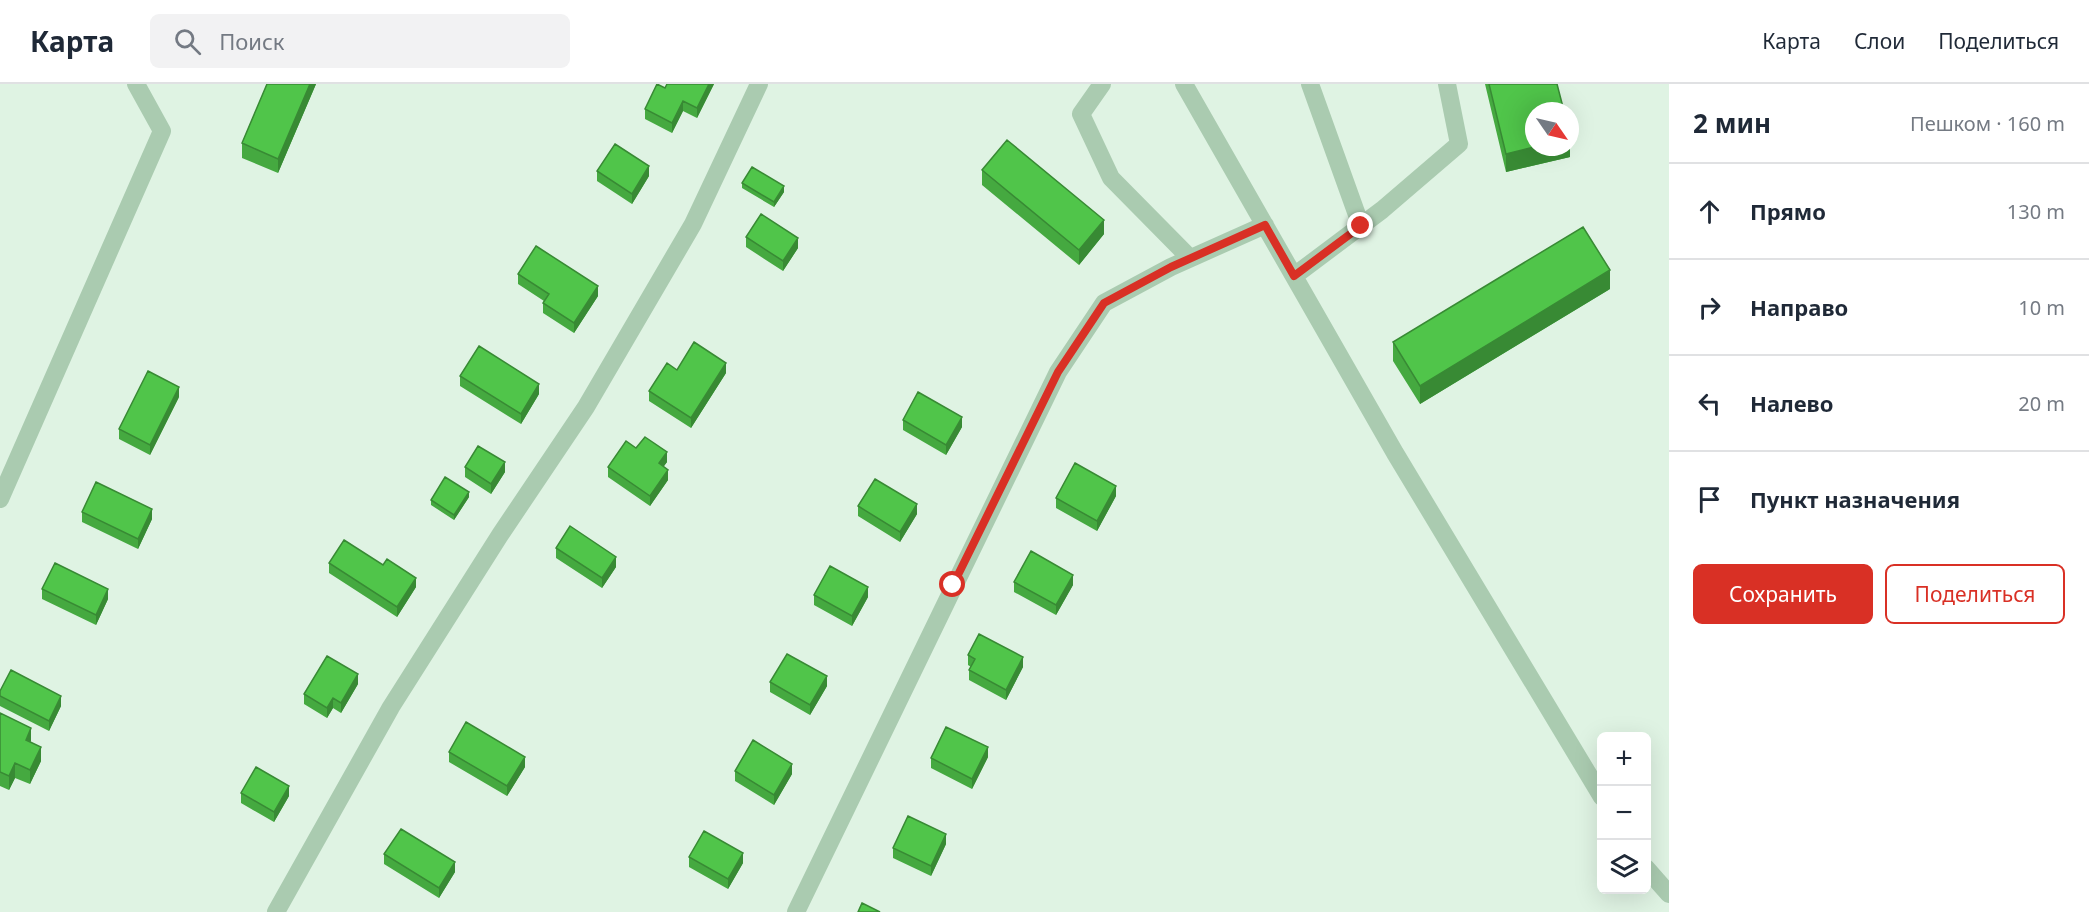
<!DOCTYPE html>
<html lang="ru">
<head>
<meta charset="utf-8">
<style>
	body { margin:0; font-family:"Noto Sans",sans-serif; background:#f2f2f3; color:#1f2937 }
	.controls { position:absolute; right:18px; bottom:18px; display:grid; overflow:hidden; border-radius:9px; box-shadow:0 6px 24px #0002 }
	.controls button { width:54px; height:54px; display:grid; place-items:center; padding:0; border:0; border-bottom:2px solid #e0e1e3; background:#fff; color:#1f2937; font:30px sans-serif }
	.compass { position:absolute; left:1525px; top:18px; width:54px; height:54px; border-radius:50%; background:#fff; box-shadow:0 6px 24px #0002; rotate:124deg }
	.stop { position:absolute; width:18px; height:18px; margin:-14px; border:4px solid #d93025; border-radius:50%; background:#fff }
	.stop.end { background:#d93025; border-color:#fff; box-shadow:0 2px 6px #0008 }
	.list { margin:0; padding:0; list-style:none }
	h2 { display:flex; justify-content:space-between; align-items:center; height:78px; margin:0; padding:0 24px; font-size:26px }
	h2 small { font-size:20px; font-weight:400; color:#747a83 }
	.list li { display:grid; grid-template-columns:39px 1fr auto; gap:18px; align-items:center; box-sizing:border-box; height:96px; padding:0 24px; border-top:2px solid #e0e1e3 }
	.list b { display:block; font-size:22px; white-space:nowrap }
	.list em { font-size:20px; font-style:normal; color:#747a83 }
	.actions { display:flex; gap:12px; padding:18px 24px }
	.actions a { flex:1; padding:14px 0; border:2px solid #d93025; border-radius:9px; text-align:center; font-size:21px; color:#d93025 }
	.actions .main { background:#d93025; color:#fff }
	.icon { flex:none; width:33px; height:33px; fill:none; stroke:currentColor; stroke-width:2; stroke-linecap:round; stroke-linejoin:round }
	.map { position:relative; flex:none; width:1669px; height:828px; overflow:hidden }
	header { display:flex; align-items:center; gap:36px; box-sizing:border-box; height:84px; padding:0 30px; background:#fff; border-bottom:2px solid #e0e1e3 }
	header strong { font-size:28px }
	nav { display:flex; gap:33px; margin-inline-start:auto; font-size:21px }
	.search { width:420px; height:54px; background:#f2f2f3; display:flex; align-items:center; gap:15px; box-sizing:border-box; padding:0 21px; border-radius:9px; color:#747a83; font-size:22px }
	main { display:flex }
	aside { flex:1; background:#fff }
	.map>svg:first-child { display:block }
</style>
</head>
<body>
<header>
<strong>Карта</strong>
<div class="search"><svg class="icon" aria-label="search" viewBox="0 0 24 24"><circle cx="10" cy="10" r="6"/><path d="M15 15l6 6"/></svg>Поиск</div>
<nav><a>Карта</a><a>Слои</a><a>Поделиться</a></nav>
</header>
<main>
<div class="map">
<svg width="1669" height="828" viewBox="0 0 1669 828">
	<rect width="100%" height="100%" fill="#dff3e3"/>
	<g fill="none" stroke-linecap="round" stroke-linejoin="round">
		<!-- minor -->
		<path stroke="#aacbb0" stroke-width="18" d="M1102 0 1081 30 1111 94 1190 174
			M1184 0 1395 369 1602 713
			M1310 0 1361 142
			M1294 192 1382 126 1459 60 1447 0
			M0 415 162 47 136 0
			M1646 784 1669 810
			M276 828 391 623 500 451 586 323 693 140 759 0
			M796 828 1058 288 1104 219 1171 183 1265 141"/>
	</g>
	<!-- wall -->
	<path fill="#45a940" d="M267 0H316L278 89 242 74V59Z
		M714 0 697 34 683 27 672 49 645 35V25L665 4Z
		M1485 0H1557L1570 73 1506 88Z
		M982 86 1104 150 1079 181 982 101Z
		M597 87 649 92 632 120 597 97Z
		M742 99 784 108 774 123 742 104Z
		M746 153 798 164 783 187 746 163Z
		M518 190 598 212 574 249 543 229V219L544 217 518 200Z
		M1610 205 1420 320 1393 277V258Z
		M726 289 691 344 649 317V307Z
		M460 292 539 310 521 340 460 302Z
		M179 313 150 371 119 355V345Z
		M903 336 962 343 946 371 903 346Z
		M636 364 667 378 663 383 668 396 650 422 608 393V383Z
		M465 383 505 388 491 410 465 393Z
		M1116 412 1097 447 1056 424V414Z
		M469 413 454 436 431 421V416Z
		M858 422 917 430 900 458 858 432Z
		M82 428 152 435 138 465 82 438Z
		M556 464 616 483 602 504 556 474Z
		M329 479 416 503 397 533 329 489Z
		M1014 498 1073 501 1056 531 1014 508Z
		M42 505 108 515 96 541 42 515Z
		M814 511 868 513 852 542 814 521Z
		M968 571 1023 583 1006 616 969 596V586L971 583 968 581Z
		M770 598 827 602 810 631 770 608Z
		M358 600 341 629 333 624 327 634 304 620V610Z
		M0 607 61 622 49 647 0 622Z
		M0 629 31 659 41 677 30 700 15 694 9 706 0 702Z
		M449 668 525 683 507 712 449 678Z
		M988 673 972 705 931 684V674Z
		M735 687 792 690 774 721 735 697Z
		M241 709 289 712 274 738 241 719Z
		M946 760 931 792 893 774V764Z
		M384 770 455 788 439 814 384 780Z
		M689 773 743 779 728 805 689 783Z"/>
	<!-- shaded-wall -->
	<path fill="#388a34" d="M310 0H316L278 89V75Z
		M709 0H714L697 34V24Z
		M683 17V27L672 49V39Z
		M1570 54V73L1506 88V70L1534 63H1570Z
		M649 82V92L632 120V110Z
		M784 102V108L774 123V118Z
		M1104 136V150L1079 181V166Z
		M798 154V164L783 187V177Z
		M1610 186V205L1420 320V302Z
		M598 202V212L574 249V239Z
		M726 279V289L691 344V334Z
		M539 300V310L521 340V330Z
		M179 303V313L150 371V361Z
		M962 333V343L946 371V361Z
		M667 368V378L659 389V379Z
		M505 378V388L491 410V400Z
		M668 386V396L650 422V412Z
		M1116 402V412L1097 447V437Z
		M469 408V413L454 436V431Z
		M917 420V430L900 458V448Z
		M152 425V435L138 465V455Z
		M616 473V483L602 504V494Z
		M1073 491V501L1056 531V521Z
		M416 494V503L397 533V523Z
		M868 503V513L852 542V532Z
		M108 505V515L96 541V531Z
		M1023 573V583L1006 616V606Z
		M358 590V600L341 629V619Z
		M827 592V602L810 631V621Z
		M61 612V622L49 647V637Z
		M333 614V624L327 634V624Z
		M31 644V658L26 656Z
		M41 663V677L30 700V686Z
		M988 663V673L972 705V695Z
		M525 673V683L507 712V702Z
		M15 679V694L9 706V692Z
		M792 680V690L774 721V711Z
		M289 702V712L274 738V728Z
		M946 750V760L931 792V782Z
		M743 769V779L728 805V795Z
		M455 778V788L439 814V804Z"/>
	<!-- building -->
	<path fill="#50c54a" stroke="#388a34" stroke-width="1.5" d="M267 0H310L278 75 242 59Z
		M657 0 665 4 667 0H709L697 24 683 17 672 39 645 25Z
		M1489 0H1557L1564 27H1534V63L1506 70Z
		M1007 56 1104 136 1079 166 982 86Z
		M615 60 649 82 632 110 597 87Z
		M752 83 784 102 774 118 742 99Z
		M761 130 798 154 783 177 746 153Z
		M1583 143 1610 186 1420 302 1393 258Z
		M536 162 598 202 574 239 543 219 549 210 518 190Z
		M694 258 726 279 691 334 649 307 667 279 677 286Z
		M479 262 539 300 521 330 460 292Z
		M148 287 179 303 150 361 119 345Z
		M918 308 962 333 946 361 903 336Z
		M645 353 667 368 659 379 668 386 650 412 608 383 626 357 636 364Z
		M478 362 505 378 491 400 465 383Z
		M1075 379 1116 402 1097 437 1056 414Z
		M445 393 469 408 454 431 431 416Z
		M875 395 917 420 900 448 858 422Z
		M96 398 152 425 138 455 82 428Z
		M570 442 616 473 602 494 556 464Z
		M344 456 383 481 387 475 416 494 397 523 329 479Z
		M1031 467 1073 491 1056 521 1014 498Z
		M55 479 108 505 96 531 42 505Z
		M830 482 868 503 852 532 814 511Z
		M979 550 1023 573 1006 606 969 586 975 575 968 571Z
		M787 570 827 592 810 621 770 598Z
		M327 572 358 590 341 619 333 614 327 624 304 610Z
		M11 586 61 612 49 637 0 612V607Z
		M0 629 31 644 26 656 41 663 30 686 15 679 9 692 0 688Z
		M466 638 525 673 507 702 449 668Z
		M946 643 988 663 972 695 931 674Z
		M753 656 792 680 774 711 735 687Z
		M256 683 289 702 274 728 241 709Z
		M908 732 946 750 931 782 893 764Z
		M401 745 455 778 439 804 384 770Z
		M704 747 743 769 728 795 689 773Z
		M862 819 880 828H858Z"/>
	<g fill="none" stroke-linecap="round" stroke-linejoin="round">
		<!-- route -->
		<path stroke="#d93025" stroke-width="8" d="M953 501 1058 288 1104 219 1171 183 1265 141 1294 192 1361 142"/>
	</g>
</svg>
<div class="controls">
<button>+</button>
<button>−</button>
<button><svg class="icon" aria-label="layers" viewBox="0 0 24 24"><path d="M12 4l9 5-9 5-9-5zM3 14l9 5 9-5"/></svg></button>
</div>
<svg class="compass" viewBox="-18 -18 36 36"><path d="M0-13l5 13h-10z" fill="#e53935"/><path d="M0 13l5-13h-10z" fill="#747a83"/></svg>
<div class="stop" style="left:953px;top:501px"></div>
<div class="stop end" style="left:1361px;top:142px"></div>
</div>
<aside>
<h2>2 мин<small>Пешком · 160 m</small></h2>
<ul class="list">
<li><svg class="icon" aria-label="ahead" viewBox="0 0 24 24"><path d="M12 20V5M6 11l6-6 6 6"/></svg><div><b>Прямо</b></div><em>130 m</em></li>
<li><svg class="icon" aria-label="right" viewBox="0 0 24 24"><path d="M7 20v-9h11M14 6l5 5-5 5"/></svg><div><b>Направо</b></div><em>10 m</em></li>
<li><svg class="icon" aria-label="left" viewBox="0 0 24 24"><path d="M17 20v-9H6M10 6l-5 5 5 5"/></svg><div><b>Налево</b></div><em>20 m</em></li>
<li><svg class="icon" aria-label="arrive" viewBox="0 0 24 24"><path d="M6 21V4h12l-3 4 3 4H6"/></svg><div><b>Пункт назначения</b></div></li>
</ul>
<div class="actions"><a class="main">Сохранить</a><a>Поделиться</a></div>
</aside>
</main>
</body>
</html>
